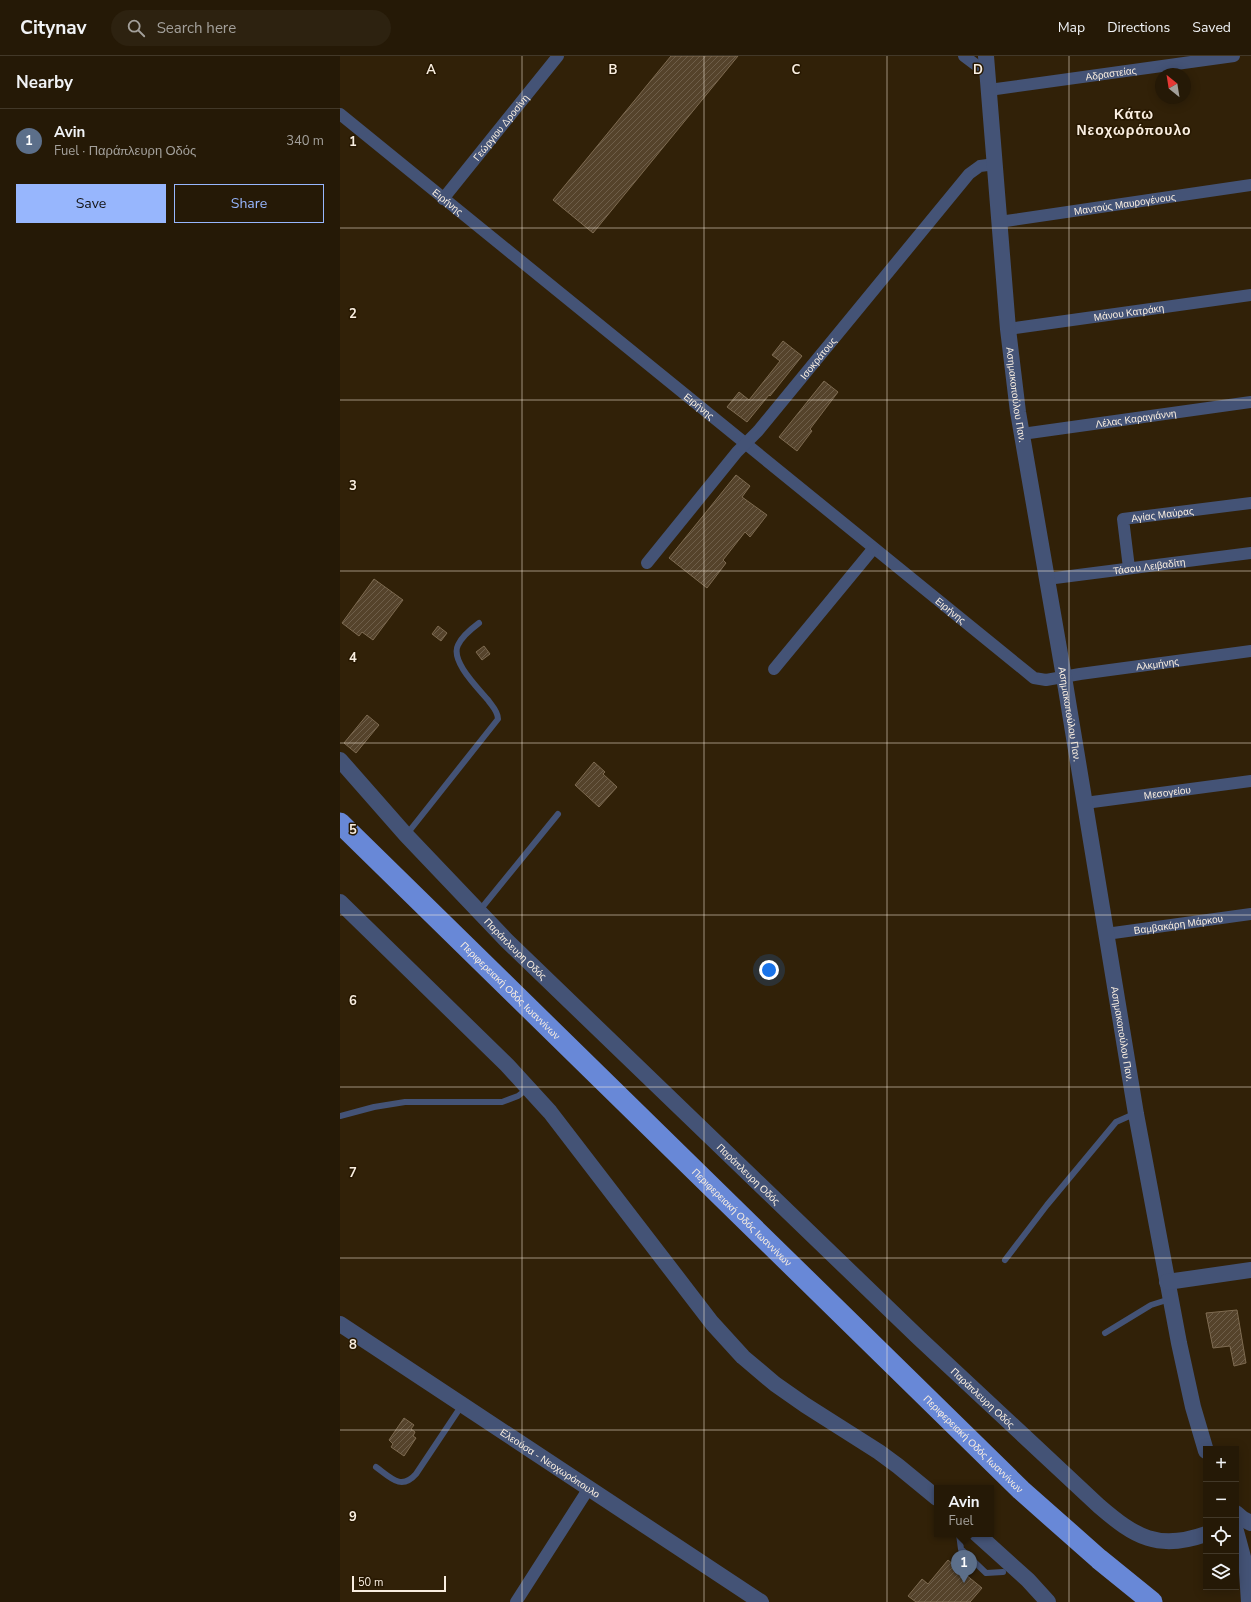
<!DOCTYPE html>
<html lang="en">
<head>
<meta charset="utf-8">
<style>
	body { margin:0; font-family:"Nunito Sans",sans-serif; background:#2d2210; color:#f1f3f6 }
	.controls { position:absolute; right:12px; bottom:12px; display:grid; overflow:hidden; border-radius:0px; box-shadow:0 2px 10px #0003 }
	.controls button { width:36px; height:36px; display:grid; place-items:center; padding:0; border:0; border-bottom:1px solid #423828; background:#251906; color:#f1f3f6; font:20px sans-serif }
	.compass { position:absolute; left:815px; top:12px; width:36px; height:36px; border-radius:50%; background:#251906; box-shadow:0 2px 10px #0003; rotate:330deg }
	.scale { position:absolute; left:12px; bottom:10px; width:94px; box-sizing:border-box; padding-left:4px; border:2px solid #f9eee0; border-top:0; font-size:11px; line-height:14px; white-space:nowrap; color:#f9eee0; -webkit-text-stroke:3px #271801; paint-order:stroke }
	.you { position:absolute; left:429px; top:914px; width:14px; height:14px; margin:-10px; border:3px solid #fff; border-radius:50%; background:#1a73e8; box-shadow:0 0 0 6px #1a73e833 }
	.badge { display:grid; place-items:center; width:26px; height:26px; border-radius:50%; background:#97b6fd; color:#fff; font-size:13px; font-weight:700 }
	.pin { position:absolute; translate:-50% -33px; filter:drop-shadow(0 1px 2px #0008) }
	.pin::after { content:''; position:absolute; top:21px; width:14px; height:12px; background:inherit; clip-path:polygon(0 0,100% 0,50% 100%) }
	.popup { position:absolute; left:594px; top:1429px; width:60px; height:52px; box-sizing:border-box; display:grid; place-content:center; border-radius:0px; background:#251906; filter:drop-shadow(0 1px 3px #0005); font-size:13px; white-space:nowrap; color:#a3a09b }
	.popup b { font-size:15px; color:#f1f3f6 }
	.popup::after { content:''; position:absolute; left:50%; top:100%; margin-left:-8px; border:8px solid transparent; border-top-color:#251906 }
	.list { margin:0; padding:0; list-style:none }
	h2 { display:flex; justify-content:space-between; align-items:center; height:52px; margin:0; padding:0 16px; font-size:17px }
	h2 small { font-size:13px; font-weight:400; color:#a3a09b }
	.list li { display:grid; grid-template-columns:26px 1fr auto; gap:12px; align-items:center; box-sizing:border-box; height:64px; padding:0 16px; border-top:1px solid #423828 }
	.list b { display:block; font-size:15px; white-space:nowrap }
	.list p { margin:0; font-size:13px; white-space:nowrap; color:#a3a09b }
	.list em { font-size:13px; font-style:normal; color:#a3a09b }
	.actions { display:flex; gap:8px; padding:12px 16px }
	.actions a { flex:1; padding:9px 0; border:1px solid #97b6fd; border-radius:0px; text-align:center; font-size:14px; color:#97b6fd }
	.actions .main { background:#97b6fd; color:#111 }
	.icon { flex:none; width:22px; height:22px; fill:none; stroke:currentColor; stroke-width:2; stroke-linecap:round; stroke-linejoin:round }
	.map { position:relative; flex:none; width:911px; height:1546px; overflow:hidden }
	header { display:flex; align-items:center; gap:24px; box-sizing:border-box; height:56px; padding:0 20px; background:#251906; border-bottom:1px solid #423828 }
	header strong { font-size:19px }
	nav { display:flex; gap:22px; margin-inline-start:auto; font-size:14px }
	.search { width:280px; height:36px; background:#2d2210; display:flex; align-items:center; gap:10px; box-sizing:border-box; padding:0 14px; border-radius:22px; color:#a3a09b; font-size:15px }
	main { display:flex }
	aside { flex:1; background:#251906 }
	.map>svg:first-child { display:block }
</style>
</head>
<body>
<header>
<strong>Citynav</strong>
<div class="search"><svg class="icon" aria-label="search" viewBox="0 0 24 24"><circle cx="10" cy="10" r="6"/><path d="M15 15l6 6"/></svg>Search here</div>
<nav><a>Map</a><a>Directions</a><a>Saved</a></nav>
</header>
<main>
<aside>
<h2>Nearby<small></small></h2>
<ul class="list">
<li><span class="badge" style="background:#5c6f8a">1</span><div><b>Avin</b><p>Fuel · Παράπλευρη Οδός</p></div><em>340 m</em></li>
</ul>
<div class="actions"><a class="main">Save</a><a>Share</a></div>
</aside>
<div class="map">
<svg width="911" height="1546" viewBox="0 0 911 1546">
	<defs>
		<pattern id="building-hatch" width="6" height="6" patternUnits="userSpaceOnUse"><rect width="6" height="6" fill="#55432b"/><path d="M-1 1l2-2M0 6l6-6M5 7l2-2" fill="none" stroke="#6e5e49"/></pattern>
	</defs>
	<rect width="100%" height="100%" fill="#312108"/>
	<!-- building -->
	<path fill="url(#building-hatch)" stroke="#7e6b51" d="M331 0H398L253 177 213 144Z
		M443 285 462 300 430 340 429 339 407 366 387 351 399 336 409 344 440 305 432 299Z
		M484 325 498 336 470 373 472 375 457 395 439 381Z
		M396 419 410 430 402 441 427 459 410 481 405 476 383 504 386 507 367 532 329 502Z
		M34 523 63 544 33 584 22 576 19 580 2 567Z
		M98 570 107 577 101 585 92 578Z
		M144 590 150 598 142 604 136 596Z
		M27 659 39 669 16 697 4 687Z
		M254 706 265 716 263 718 277 731 259 751 235 729Z
		M897 1254 906 1307 894 1310 890 1290 873 1292 866 1257Z
		M64 1362 74 1369 71 1373 75 1376 73 1380 76 1382 64 1400 51 1391 53 1388 49 1384Z
		M608 1504 642 1532 630 1546H576L568 1540 582 1523 588 1528Z"/>
	<g fill="none" stroke-linecap="round" stroke-linejoin="round">
		<!-- service -->
		<path stroke="#445376" stroke-width="6" d="M67 778 158 663C158 655 152 650 148 644 138 632 110 605 118 589 122 580 131 573 139 567
			M140 854 218 758
			M0 1060 34 1051 65 1046H162L178 1040 187 1033
			M665 1204 707 1149 776 1066 794 1058
			M765 1277 811 1249 830 1243
			M36 1411C50 1421 61 1435 76 1418L122 1349
			M619 1478 621 1493 646 1517 663 1516"/>
		<!-- minor -->
		<g stroke="#445376" stroke-width="12">
			<path d="M624 0 648 18"/>
			<path id="s1" d="M649 34 894 0"/>
			<path id="s2" d="M0 58 694 622 706 624 740 618 911 595"/>
			<path id="s3" d="M103 143 218 0"/>
			<path id="s4" d="M659 166 911 129"/>
			<path id="s5" d="M668 273 911 239"/>
			<path id="s6" d="M682 378 911 346"/>
			<path id="s7" d="M307 507 397 396 418 375 629 118 640 110 655 108"/>
			<path id="s8" d="M789 512 783 463 911 447"/>
			<path id="s9" d="M707 523 911 497"/>
			<path d="M434 613 533 493"/>
			<path id="s10" d="M745 747 911 725"/>
			<path id="s11" d="M766 878 911 858"/>
			<path d="M176 1546 249 1432"/>
		</g>
		<!-- tertiary -->
		<g stroke="#445376" stroke-width="16">
			<path id="s12" d="M646 0 668 273 678 356 724 621 796 1058 839 1287 853 1351 866 1395"/>
			<path id="s13" d="M0 704 66 779 166 884 579 1282 759 1450C795 1481 818 1495 866 1478"/>
			<path d="M0 846 167 1009 210 1056 372 1267 403 1301 435 1328 465 1349 539 1396 558 1410 597 1442"/>
			<path d="M827 1226 911 1214"/>
			<path id="s14" d="M0 1268 421 1546"/>
			<path d="M896 1457 903 1463 911 1467"/>
			<path d="M896 1475 907 1516 909 1546"/>
			<path d="M637 1478 688 1524 708 1546"/>
		</g>
		<!-- trunk -->
		<path stroke="#6888d7" stroke-width="21" id="s15" d="M0 767 681 1434 759 1503 812 1546"/>
	</g>
	<!-- grid -->
	<path fill="none" stroke="#f9eee0" stroke-width="1" stroke-opacity="0.55" d="M182 0V1546M364 0V1546M547 0V1546M729 0V1546M0 172H911M0 344H911M0 515H911M0 687H911M0 859H911M0 1031H911M0 1202H911M0 1374H911"/>
	<g text-anchor="middle" stroke-width="3" stroke-linejoin="round" paint-order="stroke">
		<!-- street labels -->
		<g font-size="10" fill="#f9eee0" stroke="#271801">
			<text dy="4" stroke="none"><textPath href="#s1" startOffset="123">Αδραστείας</textPath></text>
			<text dy="4" stroke="none"><textPath href="#s3" startOffset="92">Γεώργιου Δροσίνη</textPath></text>
			<text dy="4" stroke="none"><textPath href="#s2" startOffset="139">Ειρήνης</textPath></text>
			<text dy="4" stroke="none"><textPath href="#s4" startOffset="127">Μαντούς Μαυρογένους</textPath></text>
			<text dy="4" stroke="none"><textPath href="#s5" startOffset="122">Μάνου Κατράκη</textPath></text>
			<text dy="4" stroke="none"><textPath href="#s7" startOffset="267">Ισοκράτους</textPath></text>
			<text dy="4" stroke="none"><textPath href="#s12" startOffset="340">Ασημακοπούλου Παν.</textPath></text>
			<text dy="4" stroke="none"><textPath href="#s2" startOffset="463">Ειρήνης</textPath></text>
			<text dy="4" stroke="none"><textPath href="#s6" startOffset="115">Λέλας Καραγιάννη</textPath></text>
			<text dy="4" stroke="none"><textPath href="#s8" startOffset="89">Αγίας Μαύρας</textPath></text>
			<text dy="4" stroke="none"><textPath href="#s9" startOffset="103">Τάσου Λειβαδίτη</textPath></text>
			<text dy="4" stroke="none"><textPath href="#s2" startOffset="787">Ειρήνης</textPath></text>
			<text dy="4" stroke="none"><textPath href="#s2" startOffset="1019">Αλκμήνης</textPath></text>
			<text dy="4" stroke="none"><textPath href="#s12" startOffset="664">Ασημακοπούλου Παν.</textPath></text>
			<text dy="4" stroke="none"><textPath href="#s10" startOffset="83">Μεσογείου</textPath></text>
			<text dy="4" stroke="none"><textPath href="#s11" startOffset="73">Βαμβακάρη Μάρκου</textPath></text>
			<text dy="4" stroke="none"><textPath href="#s13" startOffset="258">Παράπλευρη Οδός</textPath></text>
			<text dy="4" stroke="none"><textPath href="#s15" startOffset="239">Περιφερειακή Οδός Ιωαννίνων</textPath></text>
			<text dy="4" stroke="none"><textPath href="#s12" startOffset="988">Ασημακοπούλου Παν.</textPath></text>
			<text dy="4" stroke="none"><textPath href="#s13" startOffset="582">Παράπλευρη Οδός</textPath></text>
			<text dy="4" stroke="none"><textPath href="#s15" startOffset="563">Περιφερειακή Οδός Ιωαννίνων</textPath></text>
			<text dy="4" stroke="none"><textPath href="#s13" startOffset="906">Παράπλευρη Οδός</textPath></text>
			<text dy="4" stroke="none"><textPath href="#s15" startOffset="887">Περιφερειακή Οδός Ιωαννίνων</textPath></text>
			<text dy="4" stroke="none"><textPath href="#s14" startOffset="252">Ελεούσα - Νεοχωρόπουλο</textPath></text>
		</g>
		<!-- district labels -->
		<g font-size="14" font-weight="bold" letter-spacing="1" fill="#f9eee0" stroke="#271801">
			<text x="794" y="63">Κάτω<tspan x="794" dy="16">Νεοχωρόπουλο</tspan></text>
		</g>
	</g>
	<g font-size="13" text-anchor="middle" font-weight="bold" fill="#f9eee0" stroke="#271801" stroke-width="3" stroke-linejoin="round" paint-order="stroke">
		<text x="91" y="18">A</text>
		<text x="273" y="18">B</text>
		<text x="456" y="18">C</text>
		<text x="638" y="18">D</text>
		<text x="13" y="90">1</text>
		<text x="13" y="262">2</text>
		<text x="13" y="434">3</text>
		<text x="13" y="606">4</text>
		<text x="13" y="778">5</text>
		<text x="13" y="949">6</text>
		<text x="13" y="1121">7</text>
		<text x="13" y="1293">8</text>
		<text x="13" y="1465">9</text>
	</g>
</svg>
<div class="controls">
<button>+</button>
<button>−</button>
<button><svg class="icon" aria-label="locate" viewBox="0 0 24 24"><circle cx="12" cy="12" r="6"/><path d="M12 2v4M12 18v4M2 12h4M18 12h4"/></svg></button>
<button><svg class="icon" aria-label="layers" viewBox="0 0 24 24"><path d="M12 4l9 5-9 5-9-5zM3 14l9 5 9-5"/></svg></button>
</div>
<svg class="compass" viewBox="-18 -18 36 36"><path d="M0-13l5 13h-10z" fill="#e53935"/><path d="M0 13l5-13h-10z" fill="#a3a09b"/></svg>
<div class="scale">50 m</div>
<div class="you"></div>
<div class="pin badge" style="left:624px;top:1527px;background:#5c6f8a">1</div>
<div class="popup"><b>Avin</b>Fuel</div>
</div>
</main>
</body>
</html>
